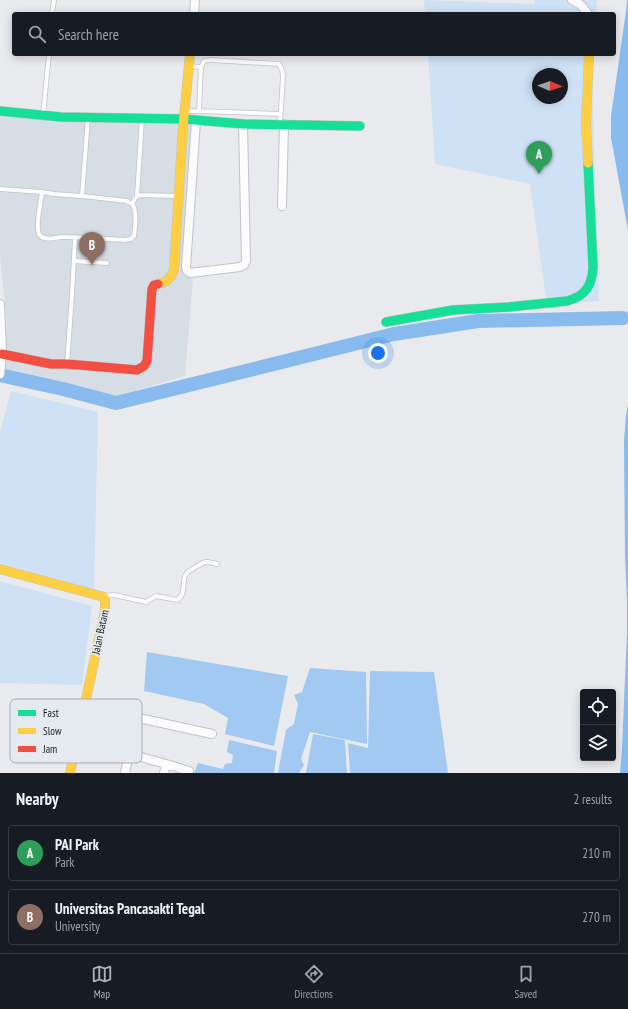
<!DOCTYPE html>
<html lang="en">
<head>
<meta charset="utf-8">
<style>
	body { margin:0; font-family:"PT Sans Narrow",sans-serif; background:#20242c; color:#f1f3f6 }
	.controls { position:absolute; right:12px; bottom:12px; display:grid; overflow:hidden; border-radius:4px; box-shadow:0 2px 10px #0003 }
	.controls button { width:36px; height:36px; display:grid; place-items:center; padding:0; border:0; border-bottom:1px solid #363941; background:#171b24; color:#f1f3f6; font:20px sans-serif }
	.compass { position:absolute; left:532px; top:68px; width:36px; height:36px; border-radius:50%; background:#171b24; box-shadow:0 2px 10px #0003; rotate:92deg }
	.you { position:absolute; left:378px; top:353px; width:14px; height:14px; margin:-10px; border:3px solid #fff; border-radius:50%; background:#1a73e8; box-shadow:0 0 0 6px #1a73e833 }
	.badge { display:grid; place-items:center; width:26px; height:26px; border-radius:50%; background:#b1b3b6; color:#fff; font-size:13px; font-weight:700 }
	.pin { position:absolute; translate:-50% -33px; filter:drop-shadow(0 1px 2px #0008) }
	.pin::after { content:''; position:absolute; top:21px; width:14px; height:12px; background:inherit; clip-path:polygon(0 0,100% 0,50% 100%) }
	.list { margin:0; padding:0; list-style:none }
	h2 { display:flex; justify-content:space-between; align-items:center; height:52px; margin:0; padding:0 16px; font-size:17px }
	h2 small { font-size:13px; font-weight:400; color:#9ea1a6 }
	.list li { display:grid; grid-template-columns:26px 1fr auto; gap:12px; align-items:center; box-sizing:border-box; height:56px; margin:0 8px 8px; padding:0 8px; border:1px solid #363941; border-radius:4px }
	.list b { display:block; font-size:15px; white-space:nowrap }
	.list p { margin:0; font-size:13px; white-space:nowrap; color:#9ea1a6 }
	.list em { font-size:13px; font-style:normal; color:#9ea1a6 }
	.icon { flex:none; width:22px; height:22px; fill:none; stroke:currentColor; stroke-width:2; stroke-linecap:round; stroke-linejoin:round }
	.map { position:relative; flex:none; width:628px; height:773px; overflow:hidden }
	.search { position:absolute; background:#171b24; box-shadow:0 2px 10px #0003; left:12px; right:12px; top:12px; height:44px; display:flex; align-items:center; gap:10px; box-sizing:border-box; padding:0 14px; border-radius:4px; color:#9ea1a6; font-size:15px }
	.sheet { height:180px; background:#171b24 }
	nav { display:flex; justify-content:space-around; align-items:center; box-sizing:border-box; height:56px; border-top:1px solid #363941; background:#171b24; font-size:11px; color:#9ea1a6 }
	nav a { display:grid; justify-items:center; gap:2px }
	nav .on { color:#b1b3b6 }
	.map>svg:first-child { display:block }
</style>
</head>
<body>
<div class="map">
<svg width="628" height="773" viewBox="0 0 628 773">
	<rect width="100%" height="100%" fill="#e8eaed"/>
	<!-- built -->
	<path fill="#d6dde5" d="M0 114 193 124 183 275 193 279 185 376 118 396 63 387 5 371 7 323 0 255Z"/>
	<!-- green -->
	<path fill="#cfe1f5" fill-rule="evenodd" d="M424 0 534 4 535 0H597L596 14H425Z
		M428 54H594L592 85 599 301 547 305 530 184 435 164ZM538 74H562V98H538Z
		M11 391 98 412 94 590 0 563V432Z
		M0 581 92 606 82 685 0 683Z"/>
	<!-- forest -->
	<path fill="#a2c9f1" d="M147 652 288 676 274 746 225 734 228 718 204 704 144 691Z
		M310 668 366 672 367 744 310 732 301 759 304 765 299 773H278L286 730 294 724 298 704 294 695 302 692Z
		M370 671 434 672 448 773H350L348 743 368 748Z
		M313 734 345 740 347 773H306Z
		M229 740 277 751 274 773H194L198 763 223 769 225 764 232 763 233 755 227 752Z"/>
	<!-- water -->
	<path fill="#8abbee" d="M627 0H628V230L611 138V116L626 11Z
		M628 404V773H620L622 749 627 632V601L625 555 624 441 626 415Z"/>
	<g fill="none" stroke-linecap="round" stroke-linejoin="round">
		<!-- river -->
		<path stroke="#8abbee" stroke-width="14" d="M0 375 63 389 116 403 254 369 394 334 478 321 623 318"/>
		<defs>
			<path id="lane" d="M52 14 54 0
				M189 66 201 67 199 111
				M201 67 204 61 211 60 279 64 282 70 283 76 280 123
				M185 111H199L280 114
				M43 115 49 54
				M0 189 42 192
				M42 192 54 194 82 196 127 201C129 203 131 203 133 205 137 212 135 229 134 236L131 239 124 240C104 239 83 237 62 237 56 237 43 242 39 234 35 226 41 202 42 192Z
				M82 196 88 118
				M137 196 142 119
				M132 204 135 198 139 195 178 196
				M74 261 107 263
				M67 364 72 295 75 238
				M104 596 114 595 146 602 156 596 177 600C187 595 181 581 186 574 189 570 201 564 205 562H208L217 564"/>
			<path id="street" d="M572 0 581 5 588 14
				M194 14 195 0
				M196 121 186 267 187 271 190 273 240 267 244 265 246 261 243 124
				M282 206 284 124
				M0 304 2 354 0 374
				M84 706 212 734
				M130 754 166 764 164 773
				M166 764 189 771
				M125 773 137 717"/>
			<path id="fast" d="M0 111 61 117 184 119 243 124 360 126
				M386 322 453 310 509 307 567 301C586 296 592 285 593 267L588 163"/>
			<path id="slow" d="M588 163 586 125 589 54
				M158 284C169 281 169 280 174 270L183 127 190 54
				M0 569 104 597 105 600V611L70 773"/>
			<path id="jam" d="M2 354 51 364H67L137 370 144 366 147 361 152 289 154 285 158 284"/>
		</defs>
		<!-- lane casing -->
		<use href="#lane" stroke="#c2c3c5" stroke-width="5.5"/>
		<!-- street casing -->
		<use href="#street" stroke="#c2c3c5" stroke-width="10"/>
		<!-- fast casing -->
		<use href="#fast" stroke="#c2c3c5" stroke-width="10"/>
		<!-- slow casing -->
		<use href="#slow" stroke="#c2c3c5" stroke-width="10"/>
		<!-- jam casing -->
		<use href="#jam" stroke="#c2c3c5" stroke-width="10"/>
		<!-- lane -->
		<use href="#lane" stroke="#fcfcfc" stroke-width="4"/>
		<!-- street -->
		<use href="#street" stroke="#fcfcfc" stroke-width="8"/>
		<!-- fast -->
		<use href="#fast" stroke="#16e098" stroke-width="9"/>
		<!-- slow -->
		<use href="#slow" stroke="#ffcf43" stroke-width="9"/>
		<!-- jam -->
		<use href="#jam" stroke="#f24e42" stroke-width="9"/>
	</g>
	<g text-anchor="middle" stroke-width="4" stroke-linejoin="round" paint-order="stroke">
		<!-- street labels -->
		<g font-size="11" fill="#1b1d1f" stroke="#e5eaf0">
			<text transform="translate(100 632) rotate(-78)" y="4">Jalan Batam</text>
		</g>
	</g>
	<!-- legend -->
	<rect x="10" y="699" width="132" height="64" rx="6" fill="#e5eaf0" stroke="#a8acb1" stroke-width="1"/>
	<rect x="18" y="710" width="18" height="6" fill="#16e098"/>
	<rect x="18" y="728" width="18" height="6" fill="#ffcf43"/>
	<rect x="18" y="746" width="18" height="6" fill="#f24e42"/>
	<g font-size="11" fill="#1b1d1f">
		<text x="43" y="717">Fast</text>
		<text x="43" y="735">Slow</text>
		<text x="43" y="753">Jam</text>
	</g>
</svg>
<div class="controls">
<button><svg class="icon" aria-label="locate" viewBox="0 0 24 24"><circle cx="12" cy="12" r="6"/><path d="M12 2v4M12 18v4M2 12h4M18 12h4"/></svg></button>
<button><svg class="icon" aria-label="layers" viewBox="0 0 24 24"><path d="M12 4l9 5-9 5-9-5zM3 14l9 5 9-5"/></svg></button>
</div>
<svg class="compass" viewBox="-18 -18 36 36"><path d="M0-13l5 13h-10z" fill="#e53935"/><path d="M0 13l5-13h-10z" fill="#9ea1a6"/></svg>
<div class="you"></div>
<div class="pin badge" style="left:539px;top:174px;background:#2e9e5b">A</div>
<div class="pin badge" style="left:92px;top:265px;background:#8d6e63">B</div>
<div class="search"><svg class="icon" aria-label="search" viewBox="0 0 24 24"><circle cx="10" cy="10" r="6"/><path d="M15 15l6 6"/></svg>Search here</div>
</div>
<section class="sheet">
<h2>Nearby<small>2 results</small></h2>
<ul class="list">
<li><span class="badge" style="background:#2e9e5b">A</span><div><b>PAI Park</b><p>Park</p></div><em>210 m</em></li>
<li><span class="badge" style="background:#8d6e63">B</span><div><b>Universitas Pancasakti Tegal</b><p>University</p></div><em>270 m</em></li>
</ul>
</section>
<nav>
<a class="on"><svg class="icon" aria-label="map" viewBox="0 0 24 24"><path d="M3 6l6-2 6 2 6-2v14l-6 2-6-2-6 2zM9 4v14M15 6v14"/></svg>Map</a>
<a><svg class="icon" aria-label="directions" viewBox="0 0 24 24"><path d="M12 3l9 9-9 9-9-9zM9 14v-3h6M13 9l2 2-2 2"/></svg>Directions</a>
<a><svg class="icon" aria-label="saved" viewBox="0 0 24 24"><path d="M7 4h10v16l-5-4-5 4z"/></svg>Saved</a>
</nav>
</body>
</html>
